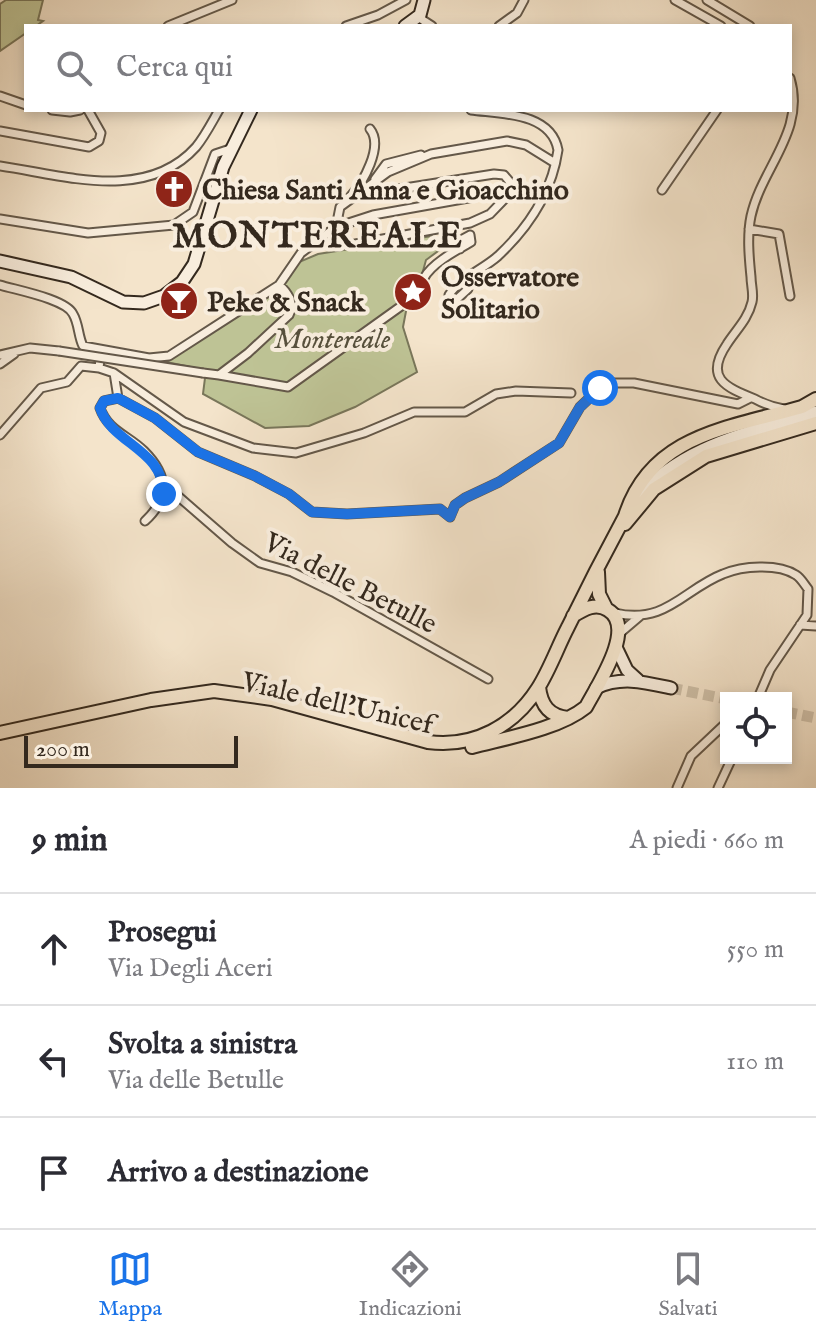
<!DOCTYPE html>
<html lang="it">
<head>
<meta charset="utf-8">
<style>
	body { margin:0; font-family:"IM FELL English",serif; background:#f7f7f7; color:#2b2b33 }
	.controls { position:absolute; right:24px; bottom:24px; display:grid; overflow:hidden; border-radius:0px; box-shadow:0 4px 12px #0003 }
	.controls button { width:72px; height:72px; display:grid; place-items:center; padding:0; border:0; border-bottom:2px solid #e1e1e2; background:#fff; color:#2b2b33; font:40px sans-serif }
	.scale { position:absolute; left:24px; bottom:20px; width:214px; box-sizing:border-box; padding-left:8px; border:4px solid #34291e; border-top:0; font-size:22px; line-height:28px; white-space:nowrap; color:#34291e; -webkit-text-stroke:6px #f8eddd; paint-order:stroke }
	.stop { position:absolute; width:24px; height:24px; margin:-18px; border:6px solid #1a73e8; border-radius:50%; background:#fff }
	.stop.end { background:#1a73e8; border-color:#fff; box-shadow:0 2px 8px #0008 }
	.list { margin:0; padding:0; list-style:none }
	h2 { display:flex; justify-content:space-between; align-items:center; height:104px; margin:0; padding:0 32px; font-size:34px }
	h2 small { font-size:26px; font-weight:400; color:#7c7c81 }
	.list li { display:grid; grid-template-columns:52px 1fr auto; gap:24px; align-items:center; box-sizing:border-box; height:112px; padding:0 32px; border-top:2px solid #e1e1e2 }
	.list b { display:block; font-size:30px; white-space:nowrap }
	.list p { margin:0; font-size:26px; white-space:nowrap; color:#7c7c81 }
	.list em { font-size:26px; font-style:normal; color:#7c7c81 }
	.icon { flex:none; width:44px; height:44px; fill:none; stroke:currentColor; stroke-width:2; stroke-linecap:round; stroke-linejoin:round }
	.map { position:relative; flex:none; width:816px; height:788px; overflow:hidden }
	.search { position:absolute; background:#fff; box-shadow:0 4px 12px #0003; left:24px; right:24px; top:24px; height:88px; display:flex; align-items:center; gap:20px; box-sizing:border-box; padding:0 28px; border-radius:0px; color:#7c7c81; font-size:30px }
	.sheet { height:440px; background:#fff }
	nav { display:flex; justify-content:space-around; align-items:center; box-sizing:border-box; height:112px; border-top:2px solid #e1e1e2; background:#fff; font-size:22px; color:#7c7c81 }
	nav a { display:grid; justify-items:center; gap:4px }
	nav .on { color:#1a73e8 }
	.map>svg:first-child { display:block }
</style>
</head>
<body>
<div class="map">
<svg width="816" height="788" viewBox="0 0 816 788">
	<rect width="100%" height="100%" fill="#f4e4cb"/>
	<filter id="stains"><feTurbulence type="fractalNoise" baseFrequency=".0025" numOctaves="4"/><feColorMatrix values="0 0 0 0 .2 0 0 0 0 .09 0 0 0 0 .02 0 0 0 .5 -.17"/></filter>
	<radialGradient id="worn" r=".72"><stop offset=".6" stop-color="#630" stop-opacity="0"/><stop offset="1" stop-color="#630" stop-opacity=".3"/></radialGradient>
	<!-- green -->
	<path fill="#bec395" stroke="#79765a" stroke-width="2" d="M6 0H43L38 20 43 21 36 26H26V33L0 51V4Z
		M450 235 449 243 426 260 418 289 407 306 403 327 417 372 355 407 309 426 265 428 203 394 206 370 166 362 276 292 299 262 318 254 432 236 435 241Z"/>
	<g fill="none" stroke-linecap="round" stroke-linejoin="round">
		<!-- secondary-tunnel -->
		<path stroke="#cebfa8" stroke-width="11" stroke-dasharray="11 5.5" stroke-linecap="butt" d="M671 688 726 699
			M786 712 816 718"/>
		<defs>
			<path id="street" d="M675 0 721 26
				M707 0 750 26
				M418 17 432 26
				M168 26 232 0
				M346 26 378 15 406 0
				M499 26 517 13 524 0
				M0 96 26 105
				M52 110 70 112 80 110
				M0 131 89 147 99 141 101 133 88 110
				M0 166C63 175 146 203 196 147 205 136 212 122 219 110
				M375 179 386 164 421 155
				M662 190 717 110
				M350 197C363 183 384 146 370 129
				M0 219 88 233 174 225 193 212 215 154 230 149
				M336 227 373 215 474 197
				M749 229 779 234 790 296
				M316 242 350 245 470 223 490 214 515 188 504 175 494 174 360 195
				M0 285C16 290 66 299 73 314 79 324 78 336 83 346L149 358 169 356 279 285 301 253 336 227 340 207 388 172 431 154 507 141 526 145 555 163
				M468 289 457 299H451L449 295C460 278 482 270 498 256 529 227 552 192 558 150 551 112 501 114 471 110
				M0 355 30 348 59 351
				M0 364 14 354
				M99 368 114 373 118 398
				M114 373 184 422 253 448 296 453 364 433 414 412H465L496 394 516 391 571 393
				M203 373 219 375 248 353 289 315C295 304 288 292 279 285
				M219 375 288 387 411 299C422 290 418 289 424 278 432 263 457 250 471 242L470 235 457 242 460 249
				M118 398 155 418 198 452 255 476 289 494 312 512 347 514 440 509 450 517 455 505 465 498 499 482 559 443 580 407 600 388 612 383H634L738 404 750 398
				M118 398 104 401 100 408C108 431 128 435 144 451 168 475 170 498 145 521
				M784 409C773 407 764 404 755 399 725 387 704 378 727 344 736 330 748 319 752 302 754 294 751 285 751 277 749 257 747 235 751 216 762 167 806 131 790 78
				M0 435 41 388 67 382 81 366 99 368 101 351
				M164 484 232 543 260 563 292 572 333 592 488 679
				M615 613C666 625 684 589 723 574 742 566 778 563 796 575 801 578 804 584 808 589L807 615 770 670 758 698
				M800 625 816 626
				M620 633 640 616
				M677 788 691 756 726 723
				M718 788 732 758"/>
			<path id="secondary" d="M405 26 420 15 424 0
				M0 261 71 277 123 302 144 303 164 296 182 282 194 264 223 167 251 110
				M636 499C683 444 750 433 816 412
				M616 647 627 670 638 680
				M596 688C621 676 644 682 671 688"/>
			<path id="primary" d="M625 524 654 489 706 456 816 423
				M598 572 599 594 606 608
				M539 687C541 705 549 716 568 718
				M0 733 151 700 214 691 272 699 428 742C474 748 514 726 538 688 550 669 558 646 568 627 586 590 605 553 625 516 651 434 730 428 802 407L816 399
				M472 747C506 738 559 729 586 707 597 686 637 627 608 610 596 602 584 609 573 616"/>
		</defs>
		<!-- street casing -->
		<use href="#street" stroke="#645849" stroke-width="11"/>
		<!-- secondary casing -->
		<use href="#secondary" stroke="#34291e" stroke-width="15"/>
		<!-- primary casing -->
		<use href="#primary" stroke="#34291e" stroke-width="16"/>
		<!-- street -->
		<use href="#street" stroke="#f8eddd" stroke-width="7"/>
		<!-- secondary -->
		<use href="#secondary" stroke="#f8eddd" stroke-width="11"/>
		<!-- primary -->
		<use href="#primary" stroke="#f4e4cb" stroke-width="12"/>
		<defs>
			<path id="street-bridge" d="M59 351 203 373"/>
		</defs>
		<!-- street-bridge casing -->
		<use href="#street-bridge" stroke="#645849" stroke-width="11" stroke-linecap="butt"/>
		<!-- street-bridge -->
		<use href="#street-bridge" stroke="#f8eddd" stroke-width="7"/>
	</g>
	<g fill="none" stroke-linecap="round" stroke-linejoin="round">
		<!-- route -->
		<path stroke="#1a73e8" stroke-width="10" d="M164 494C163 449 112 444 100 408L104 401 118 398 155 418 198 452 255 476 289 494 312 512 347 514 440 509 450 517 455 505 465 498 499 482 559 443 580 407 600 388"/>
	</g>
	<!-- icons -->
	<defs>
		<symbol id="church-disc" viewBox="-11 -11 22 22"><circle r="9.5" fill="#8f2418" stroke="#f8eddd"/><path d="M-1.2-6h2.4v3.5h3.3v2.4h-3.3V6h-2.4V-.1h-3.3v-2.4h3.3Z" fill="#fff"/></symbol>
		<symbol id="sight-disc" viewBox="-11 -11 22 22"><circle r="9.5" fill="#8f2418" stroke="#f8eddd"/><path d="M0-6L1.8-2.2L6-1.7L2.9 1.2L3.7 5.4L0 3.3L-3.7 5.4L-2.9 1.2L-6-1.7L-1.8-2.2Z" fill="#fff"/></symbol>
		<symbol id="bar-disc" viewBox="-11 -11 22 22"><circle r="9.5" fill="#8f2418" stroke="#f8eddd"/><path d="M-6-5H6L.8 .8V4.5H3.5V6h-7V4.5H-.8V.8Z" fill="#fff"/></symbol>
	</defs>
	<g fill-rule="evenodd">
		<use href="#church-disc" x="152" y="167" width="44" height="44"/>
		<use href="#sight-disc" x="391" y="270" width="44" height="44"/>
		<use href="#bar-disc" x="157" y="279" width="44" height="44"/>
	</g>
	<g text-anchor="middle" stroke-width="8" stroke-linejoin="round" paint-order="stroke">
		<!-- poi labels -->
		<g font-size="28" font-weight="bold" fill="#34291e" stroke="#f8eddd" text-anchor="start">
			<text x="202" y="199">Chiesa Santi Anna e Gioacchino</text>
			<text x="441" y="286">Osservatore<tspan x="441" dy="32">Solitario</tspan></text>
			<text x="207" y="311">Peke &amp; Snack</text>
		</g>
		<!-- park labels -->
		<g font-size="28" font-style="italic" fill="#56503c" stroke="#f8eddd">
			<text x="332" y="348">Montereale</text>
		</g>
		<!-- street labels -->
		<g font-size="28" fill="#34291e" stroke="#f8eddd">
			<text transform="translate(351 582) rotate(27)" y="10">Via delle Betulle</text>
			<text transform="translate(338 702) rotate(13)" y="10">Viale dell'Unicef</text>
		</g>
		<!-- district labels -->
		<g font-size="36" font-weight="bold" letter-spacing="2" fill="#34291e" stroke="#f8eddd">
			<text x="318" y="247">MONTEREALE</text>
		</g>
	</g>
	<rect width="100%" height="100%" filter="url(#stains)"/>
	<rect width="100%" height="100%" fill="url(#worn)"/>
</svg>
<div class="controls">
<button><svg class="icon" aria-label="locate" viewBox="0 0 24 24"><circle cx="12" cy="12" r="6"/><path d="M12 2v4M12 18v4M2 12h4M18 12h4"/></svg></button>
</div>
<div class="scale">200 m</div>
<div class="stop" style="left:600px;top:388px"></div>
<div class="stop end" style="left:164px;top:494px"></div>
<div class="search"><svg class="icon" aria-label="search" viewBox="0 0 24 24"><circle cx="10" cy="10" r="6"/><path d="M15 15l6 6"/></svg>Cerca qui</div>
</div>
<section class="sheet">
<h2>9 min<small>A piedi · 660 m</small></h2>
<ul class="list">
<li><svg class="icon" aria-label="ahead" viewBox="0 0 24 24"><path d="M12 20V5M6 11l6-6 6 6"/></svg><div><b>Prosegui</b><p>Via Degli Aceri</p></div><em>550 m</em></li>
<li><svg class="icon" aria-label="left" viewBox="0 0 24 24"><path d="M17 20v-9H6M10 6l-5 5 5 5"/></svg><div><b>Svolta a sinistra</b><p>Via delle Betulle</p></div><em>110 m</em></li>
<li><svg class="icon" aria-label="arrive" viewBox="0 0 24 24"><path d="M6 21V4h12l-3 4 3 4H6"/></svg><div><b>Arrivo a destinazione</b></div></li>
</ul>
</section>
<nav>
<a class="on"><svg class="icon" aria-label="map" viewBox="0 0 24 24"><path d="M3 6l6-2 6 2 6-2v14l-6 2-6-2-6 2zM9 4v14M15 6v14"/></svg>Mappa</a>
<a><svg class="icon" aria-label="directions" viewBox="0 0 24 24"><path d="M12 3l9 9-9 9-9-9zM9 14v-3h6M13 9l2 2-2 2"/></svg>Indicazioni</a>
<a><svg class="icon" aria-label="saved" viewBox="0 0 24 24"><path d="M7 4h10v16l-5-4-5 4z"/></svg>Salvati</a>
</nav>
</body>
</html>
